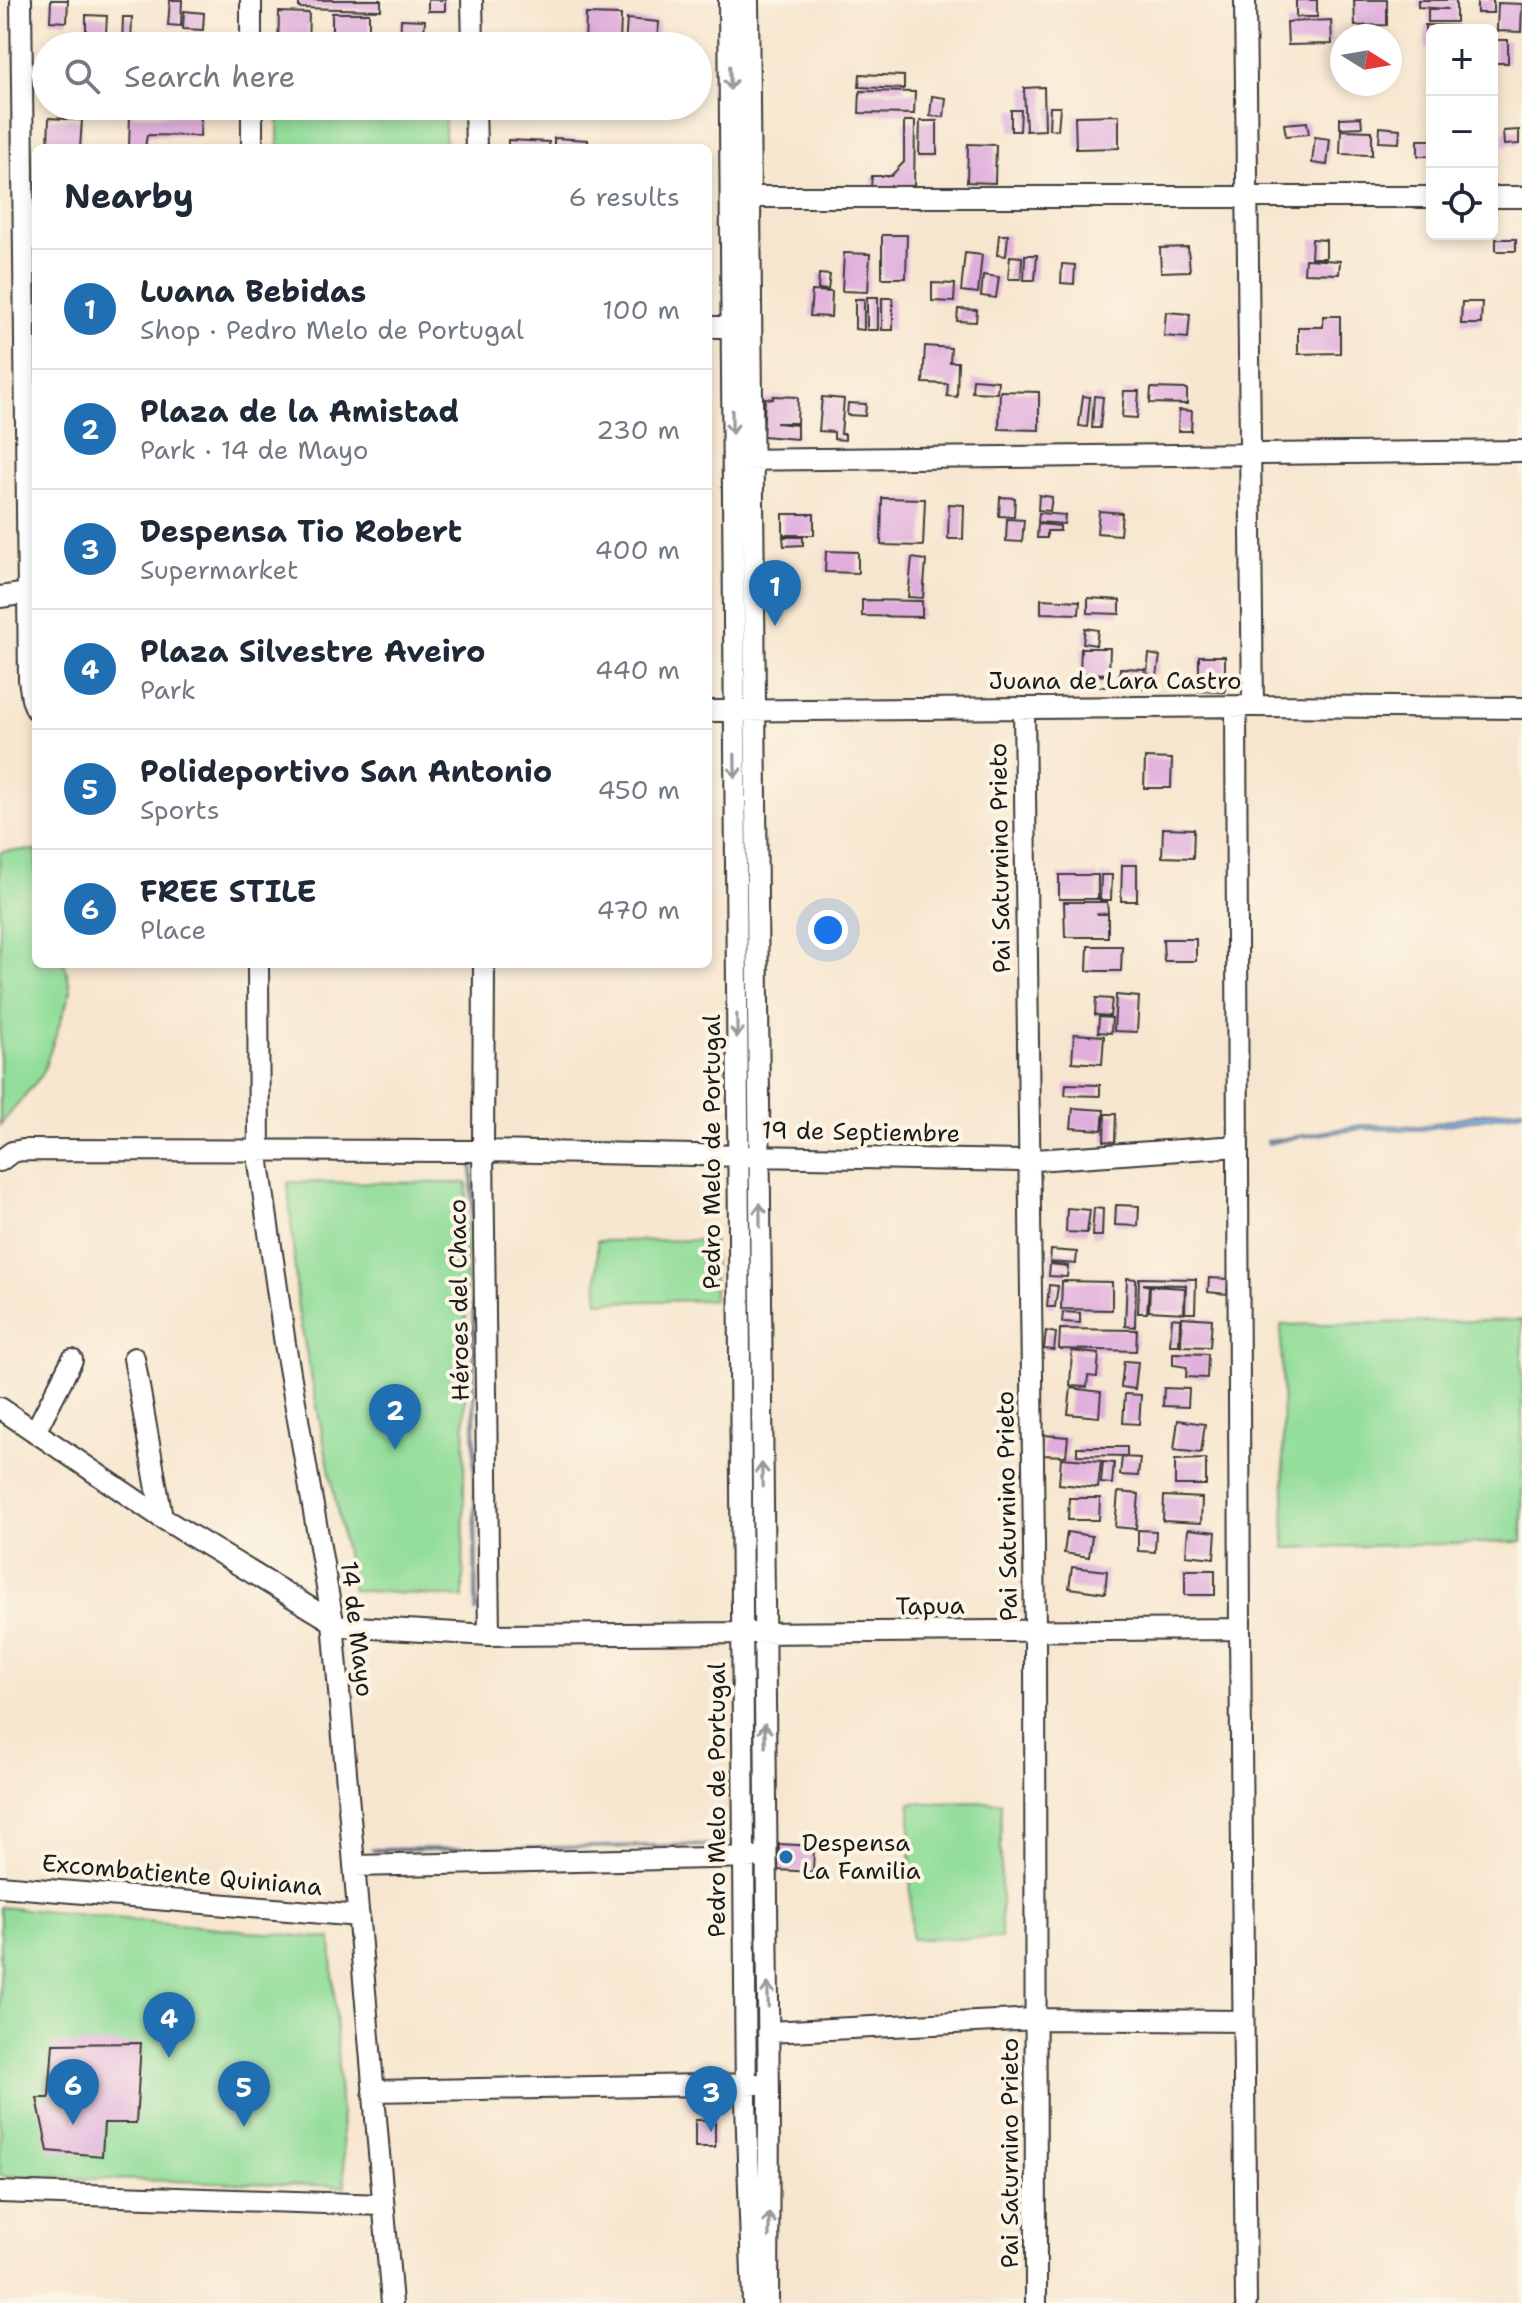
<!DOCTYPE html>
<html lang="en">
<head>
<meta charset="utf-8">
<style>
	body { margin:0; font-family:"Shantell Sans",sans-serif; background:#f6f6f7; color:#1f2937 }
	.controls { position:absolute; right:24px; top:24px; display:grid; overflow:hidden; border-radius:12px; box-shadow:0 4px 12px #0003 }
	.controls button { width:72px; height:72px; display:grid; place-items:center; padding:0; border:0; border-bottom:2px solid #e0e1e3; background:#fff; color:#1f2937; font:40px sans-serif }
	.compass { position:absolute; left:1330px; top:24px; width:72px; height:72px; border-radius:50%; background:#fff; box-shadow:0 4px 12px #0003; rotate:101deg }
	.you { position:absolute; left:828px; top:930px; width:28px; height:28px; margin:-20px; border:6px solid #fff; border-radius:50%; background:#1a73e8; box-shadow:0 0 0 12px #1a73e833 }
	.badge { display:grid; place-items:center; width:52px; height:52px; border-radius:50%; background:#1f6fb2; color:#fff; font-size:26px; font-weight:700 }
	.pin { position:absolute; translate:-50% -66px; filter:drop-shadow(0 2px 4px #0008) }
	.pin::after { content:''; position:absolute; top:42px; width:28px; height:24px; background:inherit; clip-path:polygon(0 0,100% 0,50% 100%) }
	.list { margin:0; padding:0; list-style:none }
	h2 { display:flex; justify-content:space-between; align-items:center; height:104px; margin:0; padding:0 32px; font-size:34px }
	h2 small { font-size:26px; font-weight:400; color:#747a83 }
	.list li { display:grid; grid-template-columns:52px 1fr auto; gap:24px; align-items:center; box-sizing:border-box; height:120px; padding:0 32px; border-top:2px solid #e0e1e3 }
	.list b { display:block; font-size:30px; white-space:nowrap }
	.list p { margin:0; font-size:26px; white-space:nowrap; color:#747a83 }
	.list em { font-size:26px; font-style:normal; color:#747a83 }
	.icon { flex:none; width:44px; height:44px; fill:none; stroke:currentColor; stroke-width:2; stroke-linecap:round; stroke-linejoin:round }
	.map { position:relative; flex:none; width:1522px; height:2303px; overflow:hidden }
	.search { position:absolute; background:#fff; box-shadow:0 4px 12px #0003; left:32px; top:32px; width:680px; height:88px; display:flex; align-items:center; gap:20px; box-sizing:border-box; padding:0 28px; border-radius:44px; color:#747a83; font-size:30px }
	.panel { position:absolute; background:#fff; box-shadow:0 4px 12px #0003; left:32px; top:144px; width:680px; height:824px; border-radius:12px }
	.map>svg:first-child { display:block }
</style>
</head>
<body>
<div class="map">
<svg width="1522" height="2303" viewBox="0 0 1522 2303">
	<rect width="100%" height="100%" fill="#fcf5e5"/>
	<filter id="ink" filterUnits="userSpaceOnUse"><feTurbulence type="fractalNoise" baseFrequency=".0125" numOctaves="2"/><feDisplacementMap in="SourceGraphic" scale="16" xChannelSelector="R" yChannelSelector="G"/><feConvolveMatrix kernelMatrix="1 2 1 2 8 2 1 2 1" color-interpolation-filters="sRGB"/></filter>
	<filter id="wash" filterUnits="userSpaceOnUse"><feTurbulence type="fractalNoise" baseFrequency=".006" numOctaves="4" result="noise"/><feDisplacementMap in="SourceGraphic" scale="32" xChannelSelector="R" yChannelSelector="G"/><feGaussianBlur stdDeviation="1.8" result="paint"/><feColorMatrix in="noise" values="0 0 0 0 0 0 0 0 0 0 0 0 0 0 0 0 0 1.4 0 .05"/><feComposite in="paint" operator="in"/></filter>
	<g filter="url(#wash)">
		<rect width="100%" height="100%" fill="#f7e6cf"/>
		<!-- green -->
		<path fill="#92dd9a" stroke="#577c5b" stroke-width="2" d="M445 116V148H278V117Z
			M36 850V964H65L71 991 42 1075 0 1125V853L4 851Z
			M288 1182 467 1183 463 1598 353 1590 298 1310Z
			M713 1240 714 1300 598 1302 597 1241Z
			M1522 1320V1542L1285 1548 1281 1325Z
			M1001 1802V1938L911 1939 910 1803Z
			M0 1907 331 1939 345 2186 0 2176Z"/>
		<!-- water -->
		<path fill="#78a8e2" stroke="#4a627f" stroke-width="2" d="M1522 1108V1112L1420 1130 1363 1129 1295 1138 1268 1144 1267 1141 1362 1125 1421 1126 1482 1113Z
			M471 1164H473L477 1612H475Z
			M729 1844V1846L373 1851 372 1849Z"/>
		<g id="blocks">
			<!-- building -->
			<path fill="#e0aedd" d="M51 0H68L67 22 50 21Z
				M170 0H182L181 26 168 25Z
				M299 0H381V10L299 8Z
				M428 0H445V11H428Z
				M1296 0H1317V17H1296Z
				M1354 0H1387V25L1355 26Z
				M1418 0H1456V22H1428V9H1448L1418 7Z
				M1477 0H1493V13H1477Z
				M1498 3 1522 4 1521 32 1497 31Z
				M184 11 204 13 203 30 183 29Z
				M279 12 309 13 308 46H278Z
				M332 13H369V46H332Z
				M586 14 621 15 620 46H585Z
				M86 15 107 16 106 33 86 32Z
				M123 17H132L131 46H122Z
				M401 19 425 20 423 46H400Z
				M627 19 659 22 657 46H625Z
				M1331 20 1332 44 1288 45 1287 22Z
				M1425 25 1457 26V30H1432V49L1425 48Z
				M1495 40H1508V63H1495Z
				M860 74 904 76V89L859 87Z
				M1044 87 1045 130 1026 131 1024 88Z
				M860 91 915 92 914 114 859 113Z
				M932 96 946 98 944 117 930 116Z
				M331 106H369L368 112H331Z
				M1050 107H1060L1058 130 1049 129Z
				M1011 110H1021L1020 131H1011Z
				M130 115 201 116 200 136 147 135 145 148H129Z
				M1119 115V148L1076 149 1075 116Z
				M1361 117 1362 127 1340 128V118Z
				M49 118 82 120 80 148 48 146Z
				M904 121H915L914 188 871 187 872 176H891L904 162Z
				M920 121H937V154H919Z
				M1307 122 1309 134 1286 136 1284 124Z
				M1380 127 1400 129 1399 143 1379 142Z
				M1341 130 1372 131V155L1340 154Z
				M1519 130V144L1504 145 1503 131Z
				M1315 137 1330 139 1327 165 1312 163Z
				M554 138 588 140V148H554Z
				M508 140 549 142V148H508Z
				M1418 140H1432V156H1418Z
				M968 144 996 145 995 183 967 182Z
				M882 235H907L906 278H882Z
				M999 235H1008L1006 256 997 255Z
				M1312 239 1326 240V258H1311Z
				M1496 239H1516V251H1496Z
				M1188 247 1190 271 1161 272 1160 248Z
				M844 253 870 254 868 292 842 291Z
				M965 253 982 255 978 293 961 291Z
				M1025 255H1037L1035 280H1024Z
				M1010 256 1022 257 1021 279H1008Z
				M1305 259 1340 261 1339 274 1304 273Z
				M1062 264 1075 265 1074 284 1061 283Z
				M819 274 830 275 828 290 818 289Z
				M983 275 999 277 996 298 981 296Z
				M932 283 955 284 954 302 932 301Z
				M812 291 832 292 831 317 810 316Z
				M867 297H878V330H867Z
				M882 298H893V330H882Z
				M855 299H864V330L855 329Z
				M1462 302H1482L1481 324H1461Z
				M958 309 977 310 976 322 957 321Z
				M1166 312 1190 314 1188 338 1164 336Z
				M1323 316H1340V353L1298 354V327H1323Z
				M925 346 951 348 950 362H958L957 397 947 396 948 384 923 383Z
				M973 379 998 381 997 393 972 392Z
				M1151 388 1187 389V404L1150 403Z
				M1000 391 1039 392V430L999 429Z
				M1124 391H1139L1137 418 1122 417Z
				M773 396 798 397 797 423H776L797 425V439L763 436 765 398 773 399Z
				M1083 396 1090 397 1087 427 1079 426Z
				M1094 396 1103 397 1100 428H1092Z
				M822 397 844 399 841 434H845V440L834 439V432L819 431Z
				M848 403 866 404 865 416 847 415Z
				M1179 410 1192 411 1191 431H1178Z
				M1039 495 1052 497 1050 511 1038 510Z
				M1000 497 1015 498 1014 517 999 516Z
				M882 498 925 499 923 546 881 545Z
				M949 504 964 505 963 539H948Z
				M1099 511 1122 513 1120 535 1097 533Z
				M1039 513 1065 515 1064 524 1038 522Z
				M783 514H814V535H783Z
				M1007 519 1024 520 1022 542 1006 541Z
				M1038 524 1060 526V531H1047V538H1037Z
				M783 537H803V545L784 546Z
				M826 551 858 552V573L825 572Z
				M912 558 926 560 923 598 908 597Z
				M1088 598 1120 600V614L1088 613Z
				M1041 599 1080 601 1079 614 1041 613Z
				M862 600 922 601V617L862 616Z
				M1085 628 1098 630 1096 645 1083 643Z
				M1081 648H1110L1109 674 1080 673Z
				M1149 654 1160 656 1157 675 1147 674Z
				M1199 656H1225V692L1199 691Z
				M1120 668 1145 669 1143 688 1119 686Z
				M1083 674 1109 676 1108 687 1082 686Z
				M1145 758 1172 759 1171 788H1144Z
				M1163 828 1194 829 1193 858 1162 857Z
				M1122 865H1137V901H1121Z
				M1059 875H1098V899H1059Z
				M1101 875H1112L1111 900H1100Z
				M1064 902H1107L1108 913 1096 914H1108V937H1065Z
				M1163 939H1196V961H1164Z
				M1088 946H1122L1121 971H1087Z
				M1116 995 1139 997 1137 1032 1114 1031Z
				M1096 998 1112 999 1110 1016 1095 1015Z
				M1099 1017 1112 1018 1111 1033 1098 1032Z
				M1074 1034 1104 1036 1102 1064 1072 1062Z
				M1066 1084 1100 1085V1096L1065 1095Z
				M1073 1108 1104 1110 1102 1130 1071 1128Z
				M1105 1114H1116L1115 1142 1104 1141Z
				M1116 1205 1139 1206 1138 1226 1115 1225Z
				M1067 1208 1090 1210 1087 1233 1066 1232Z
				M1094 1208 1103 1209 1102 1236H1092Z
				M1051 1250 1077 1252 1076 1264 1050 1262Z
				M1050 1264 1068 1266 1067 1277 1049 1276Z
				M1127 1278 1136 1279 1135 1327 1125 1326Z
				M1139 1278 1196 1279 1195 1313H1185L1186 1285 1143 1284 1149 1286 1147 1313H1138Z
				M1209 1278 1228 1279 1227 1294 1208 1292Z
				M1062 1281 1112 1282V1310L1061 1309Z
				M1049 1285 1058 1286 1055 1307H1047Z
				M1150 1286 1185 1288 1184 1313 1149 1311Z
				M1063 1312 1080 1313V1323L1062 1322Z
				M1182 1317 1212 1319 1210 1347 1181 1346Z
				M1172 1318 1180 1319 1179 1345H1170Z
				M1060 1329 1137 1330 1136 1351 1059 1349Z
				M1046 1331 1056 1333 1054 1350 1044 1349Z
				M1072 1351 1099 1354 1097 1377 1088 1376 1087 1387 1070 1386Z
				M1173 1353 1208 1354 1207 1378 1186 1377 1187 1367 1173 1365Z
				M1124 1361 1138 1362 1135 1389 1121 1387Z
				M1071 1388 1101 1392 1099 1417 1068 1414Z
				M1164 1388 1189 1389 1188 1407 1163 1406Z
				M1125 1394 1141 1395 1139 1424 1123 1423Z
				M1178 1420 1205 1424 1201 1453 1174 1450Z
				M1044 1435 1068 1437 1066 1456 1042 1455Z
				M1077 1447H1127V1456L1077 1455Z
				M1122 1457 1140 1458 1138 1476 1120 1475Z
				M1061 1458 1101 1461 1098 1488 1059 1484Z
				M1206 1459V1485H1175V1460Z
				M1103 1462 1114 1463 1112 1484 1101 1483Z
				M1118 1492 1139 1494 1136 1529 1115 1527Z
				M1164 1496 1202 1498 1201 1523 1163 1521Z
				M1069 1498H1100L1099 1520H1068Z
				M1188 1529 1216 1532 1214 1558 1186 1555Z
				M1138 1530 1156 1531 1155 1552 1138 1551Z
				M1067 1532 1092 1536 1089 1557 1064 1553Z
				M1072 1567 1107 1571 1105 1593 1069 1588Z
				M1185 1570H1215V1595H1185Z
				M779 1844 814 1846 813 1872 778 1870Z
				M141 2043 136 2123H104L102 2156 48 2151 37 2098H49L53 2044Z
				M695 2120H715V2147H695Z"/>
		</g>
	</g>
	<g filter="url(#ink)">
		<use href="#blocks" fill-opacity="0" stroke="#3d3a37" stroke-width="2"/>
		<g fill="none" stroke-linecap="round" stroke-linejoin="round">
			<defs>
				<path id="minor" d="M21 0 29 680 32 699 36 709
					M251 0V46
					M472 0 473 46
					M729 0 746 2102 753 2303
					M748 0 769 2101 768 2303
					M1245 0 1253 706
					M252 106V148
					M475 106 476 148
					M739 197H1432
					M1492 197H1522
					M708 327H743
					M741 460 1522 451
					M0 597 28 593
					M1236 707 1240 1629 1246 2303
					M1024 708 1035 1630 1036 2303
					M708 711 1253 706 1522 708
					M258 964 259 1163 285 1344 333 1622 392 2303
					M484 964 483 1151 489 1635
					M0 1161 12 1152 23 1150 483 1151 1021 1161 1238 1146
					M134 1358 162 1518
					M0 1408 162 1518 340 1626 489 1635 1240 1629
					M35 1432 72 1360
					M354 1866 754 1857
					M0 1886 359 1916
					M768 2032 1035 2019 1243 2021
					M373 2091 757 2084
					M0 2192 383 2205"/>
			</defs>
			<!-- minor casing -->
			<use href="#minor" stroke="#3d3a37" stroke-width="24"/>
			<!-- minor -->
			<use href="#minor" stroke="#fff" stroke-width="20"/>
		</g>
		<!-- one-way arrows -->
		<defs><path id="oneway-shaft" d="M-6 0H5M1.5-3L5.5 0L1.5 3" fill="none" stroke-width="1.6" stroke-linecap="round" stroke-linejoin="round" transform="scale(2)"/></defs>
		<g stroke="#999">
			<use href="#oneway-shaft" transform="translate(730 78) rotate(89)"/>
			<use href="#oneway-shaft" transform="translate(732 422) rotate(90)"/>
			<use href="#oneway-shaft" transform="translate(735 766) rotate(89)"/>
			<use href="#oneway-shaft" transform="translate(737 1026) rotate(89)"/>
			<use href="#oneway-shaft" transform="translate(760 1215) rotate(-90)"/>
			<use href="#oneway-shaft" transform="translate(762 1475) rotate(-91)"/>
			<use href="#oneway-shaft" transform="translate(765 1735) rotate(-91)"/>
			<use href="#oneway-shaft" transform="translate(768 1995) rotate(-91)"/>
			<use href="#oneway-shaft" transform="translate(769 2225) rotate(-90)"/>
		</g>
	</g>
	<!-- markers -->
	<circle fill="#1f6fb2" stroke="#fcf5e5" stroke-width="3" cx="786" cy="1857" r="8"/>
	<g text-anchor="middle" stroke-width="8" stroke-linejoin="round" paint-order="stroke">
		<!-- street labels -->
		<g font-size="24" fill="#1c1c1c" stroke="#fcf5e5">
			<text x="1115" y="689">Juana de Lara Castro</text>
			<text transform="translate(1000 858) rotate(-91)" y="8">Pai Saturnino Prieto</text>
			<text transform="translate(861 1132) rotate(1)" y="8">19 de Septiembre</text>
			<text transform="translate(712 1152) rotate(-90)" y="8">Pedro Melo de Portugal</text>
			<text transform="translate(459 1300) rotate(-91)" y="8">Héroes del Chaco</text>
			<text transform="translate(1007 1506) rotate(-91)" y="8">Pai Saturnino Prieto</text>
			<text transform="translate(930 1606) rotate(-1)" y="8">Tapua</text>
			<text transform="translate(357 1629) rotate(83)" y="8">14 de Mayo</text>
			<text transform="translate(717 1800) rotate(-90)" y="8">Pedro Melo de Portugal</text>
			<text transform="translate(182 1875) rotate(5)" y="8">Excombatiente Quiniana</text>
			<text transform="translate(1010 2153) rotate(-90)" y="8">Pai Saturnino Prieto</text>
		</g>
		<!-- poi labels -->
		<g font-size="24" fill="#1c1c1c" stroke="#fcf5e5" text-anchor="start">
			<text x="802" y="1851">Despensa<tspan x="802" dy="28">La Familia</tspan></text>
		</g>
	</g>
</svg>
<div class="controls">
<button>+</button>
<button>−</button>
<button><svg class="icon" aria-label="locate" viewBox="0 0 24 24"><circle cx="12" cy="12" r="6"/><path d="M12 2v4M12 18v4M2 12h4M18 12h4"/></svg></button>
</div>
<svg class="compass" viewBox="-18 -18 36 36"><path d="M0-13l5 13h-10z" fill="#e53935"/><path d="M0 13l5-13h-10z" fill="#747a83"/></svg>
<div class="you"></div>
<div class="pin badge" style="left:775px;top:626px">1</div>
<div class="pin badge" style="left:395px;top:1450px">2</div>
<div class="pin badge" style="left:711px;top:2132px">3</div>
<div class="pin badge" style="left:169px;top:2058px">4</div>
<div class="pin badge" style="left:244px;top:2127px">5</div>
<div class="pin badge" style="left:73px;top:2125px">6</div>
<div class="search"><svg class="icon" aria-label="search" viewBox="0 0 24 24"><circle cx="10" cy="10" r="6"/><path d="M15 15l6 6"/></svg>Search here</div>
<section class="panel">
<h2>Nearby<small>6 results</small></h2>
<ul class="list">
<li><span class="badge">1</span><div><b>Luana Bebidas</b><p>Shop · Pedro Melo de Portugal</p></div><em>100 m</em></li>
<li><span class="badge">2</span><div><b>Plaza de la Amistad</b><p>Park · 14 de Mayo</p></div><em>230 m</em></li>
<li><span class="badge">3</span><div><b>Despensa Tio Robert</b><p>Supermarket</p></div><em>400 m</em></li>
<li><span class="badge">4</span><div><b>Plaza Silvestre Aveiro</b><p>Park</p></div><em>440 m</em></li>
<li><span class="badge">5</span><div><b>Polideportivo San Antonio</b><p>Sports</p></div><em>450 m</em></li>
<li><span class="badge">6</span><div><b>FREE STILE</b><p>Place</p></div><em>470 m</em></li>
</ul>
</section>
</div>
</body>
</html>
